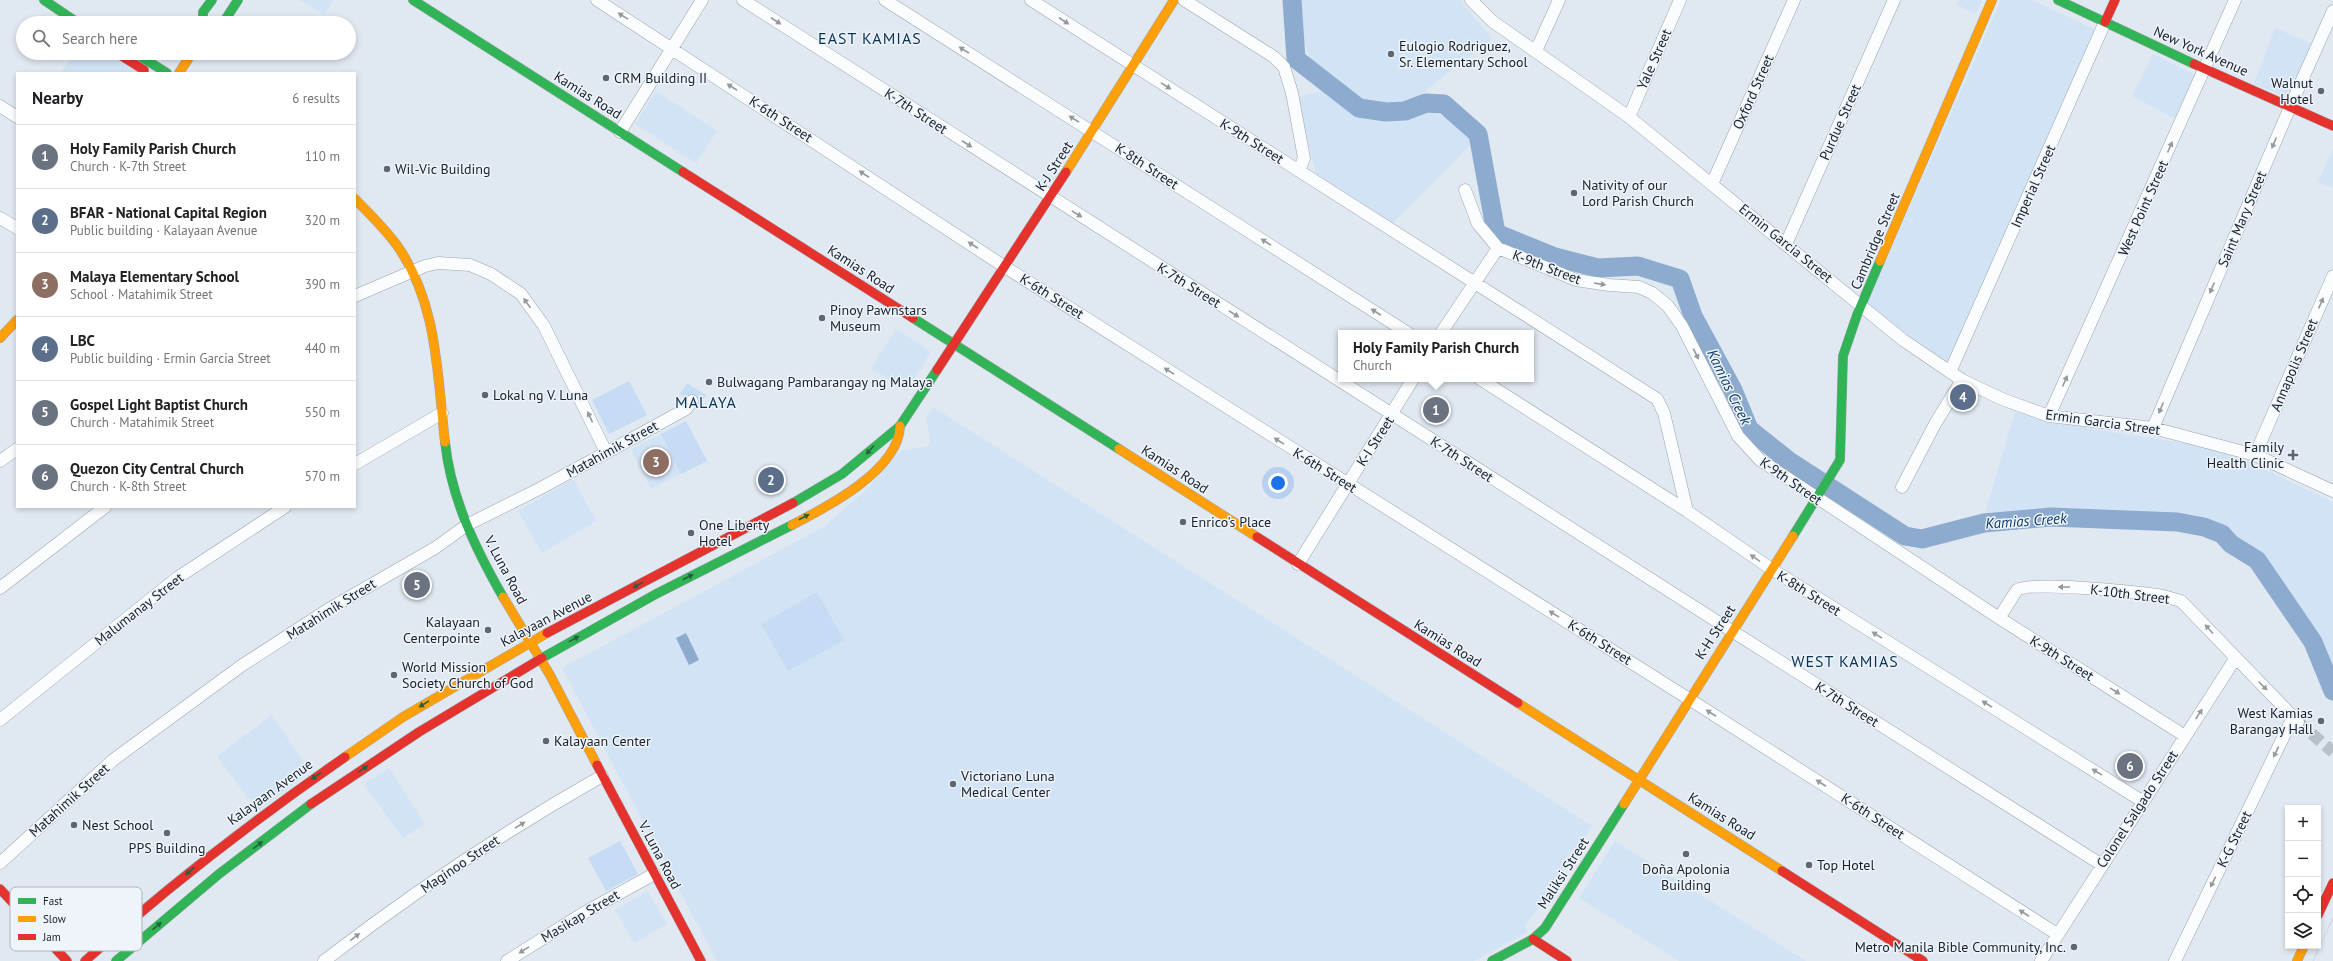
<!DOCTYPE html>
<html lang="en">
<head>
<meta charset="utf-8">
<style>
	body { margin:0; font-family:"PT Sans",sans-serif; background:#f2f2f2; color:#202124 }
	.controls { position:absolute; right:12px; bottom:12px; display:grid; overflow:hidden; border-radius:0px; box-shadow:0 2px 6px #0003 }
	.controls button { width:36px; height:36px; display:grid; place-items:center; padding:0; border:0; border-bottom:1px solid #e0e0e0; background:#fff; color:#202124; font:20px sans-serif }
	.you { position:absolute; left:1278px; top:483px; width:14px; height:14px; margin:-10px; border:3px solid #fff; border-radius:50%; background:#1a73e8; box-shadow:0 0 0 6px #1a73e833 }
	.badge { display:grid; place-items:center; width:26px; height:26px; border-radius:50%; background:#b45309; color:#fff; font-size:13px; font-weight:700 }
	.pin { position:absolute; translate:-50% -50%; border:2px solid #fff; box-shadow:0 1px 4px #0006 }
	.popup { position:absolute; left:1338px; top:330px; width:196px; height:52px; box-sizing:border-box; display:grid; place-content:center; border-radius:0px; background:#fff; filter:drop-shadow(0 1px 3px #0005); font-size:13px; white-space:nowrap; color:#757577 }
	.popup b { font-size:15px; color:#202124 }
	.popup::after { content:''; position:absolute; left:50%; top:100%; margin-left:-8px; border:8px solid transparent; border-top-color:#fff }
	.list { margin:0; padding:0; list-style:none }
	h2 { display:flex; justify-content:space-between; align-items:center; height:52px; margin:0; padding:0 16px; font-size:17px }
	h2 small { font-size:13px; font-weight:400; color:#757577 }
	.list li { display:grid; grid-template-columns:26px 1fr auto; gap:12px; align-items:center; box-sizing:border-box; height:64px; padding:0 16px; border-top:1px solid #e0e0e0 }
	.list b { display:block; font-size:15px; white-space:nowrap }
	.list p { margin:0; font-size:13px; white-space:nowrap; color:#757577 }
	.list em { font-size:13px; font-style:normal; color:#757577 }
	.icon { flex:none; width:22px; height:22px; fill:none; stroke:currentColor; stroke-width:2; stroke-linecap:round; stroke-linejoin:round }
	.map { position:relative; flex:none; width:2333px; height:961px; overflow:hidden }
	.search { position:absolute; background:#fff; box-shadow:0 2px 6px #0003; left:16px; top:16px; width:340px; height:44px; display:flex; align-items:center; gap:10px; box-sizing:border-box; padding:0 14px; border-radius:22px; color:#757577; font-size:15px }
	.panel { position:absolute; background:#fff; box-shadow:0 2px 6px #0003; left:16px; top:72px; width:340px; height:436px; border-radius:0px }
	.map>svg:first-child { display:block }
</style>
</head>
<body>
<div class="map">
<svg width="2333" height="961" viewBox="0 0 2333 961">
	<rect width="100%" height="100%" fill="#e0e8f1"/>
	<!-- built -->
	<path fill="#d2e3f6" d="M300 0H333L324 15Z
		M1300 0H1460L1492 39 1408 104 1379 109 1359 104 1314 69 1299 28Z
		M1959 0H1982L1976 14 1957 5Z
		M2001 0H2032L2098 31 1950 366 1867 304Z
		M2275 28 2312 44 2288 98 2254 84Z
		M75 53H106L137 73H61Z
		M2153 54 2195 75 2176 119 2132 96Z
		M656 91 717 131 696 163 635 124Z
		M1323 91 1367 114 1408 121 1424 110 1458 121 1474 141 1393 223 1316 174 1298 97Z
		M2333 149V188L2318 182Z
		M896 329 931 352 906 391 871 368Z
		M933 407 1592 826 1553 888 1525 926 1528 932 1474 961H717L562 668 825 526 866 490 902 450 927 447 931 441 926 418Z
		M2015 412 2099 430 2202 446 2247 461 2333 502V680L2313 637 2263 559 2224 533 2179 520 2089 514 2005 516 1983 520Z
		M661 434 681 474 651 489 631 449Z
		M573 479 596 521 542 553 518 511Z
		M272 715 310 772 258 811 217 756Z
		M389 768 425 824 403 838 364 784Z
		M1615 841 1806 961H1679L1579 898Z
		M648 891 667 924 634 943 615 910Z"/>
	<!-- green -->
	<path fill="#c6dcf5" d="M629 381 647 415 609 434 592 400Z
		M687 383 706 395 700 405 680 394Z
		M686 421 707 461 681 474 661 434Z
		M817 592 844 640 788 671 761 624Z
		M620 841 638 874 606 891 588 858Z"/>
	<!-- water -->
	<path fill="#8cabce" d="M686 633 699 660 689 665 676 638Z"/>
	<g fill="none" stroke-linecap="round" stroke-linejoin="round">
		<!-- river -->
		<path stroke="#8cabce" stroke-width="19" d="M1292 0 1296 59 1359 108 1386 112 1405 111 1426 103 1444 104 1478 134 1496 233 1555 257 1598 268 1638 266 1680 279 1693 316 1733 390 1749 429 1789 461 1905 536 1922 539 1984 523 2051 517 2177 522 2204 527 2222 534 2231 544 2257 560 2313 642 2333 691"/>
		<!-- street-tunnel -->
		<path stroke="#b8c0c9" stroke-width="12" stroke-dasharray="12 6" stroke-linecap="butt" d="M2298 722 2333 752"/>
		<defs>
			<path id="street" d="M597 0 1005 267 1689 699 2057 934
				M743 0 1732 631 2102 865
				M885 0 1408 333
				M1031 0 1657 399 1664 413 1687 511
				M1184 0 1274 57 1284 67 1292 93 1304 158 1299 171
				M1471 0 1492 21 1629 117 1903 340 1962 380 2002 399 2049 416 2153 428 2255 455 2333 491
				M1536 51 1559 0
				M0 106 17 117
				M1629 117 1680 0
				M620 132 702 0
				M1712 184 1794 0
				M1465 190 1478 224 1498 248 1576 280 1609 285 1639 287 1652 293 1668 306 1682 326 1738 436 1760 460 1999 618 2185 736
				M0 218 17 228
				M1786 244 1894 0
				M355 296 425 266 438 263 470 265 491 274 521 294 544 326 606 452
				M1441 333 1498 248
				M1950 372 2105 22
				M1480 379 1687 511 1773 570 2142 801
				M2049 416 2235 0
				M2153 428 2290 107 2333 11
				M2255 455 2333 276
				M0 461 17 449
				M355 464 442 413
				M1902 487 1935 424 1962 380
				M1298 564 1413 379
				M0 588 105 507
				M1999 618 2017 590C2031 581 2136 592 2157 595 2165 596 2173 599 2181 601L2298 722
				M0 720 177 578 285 507
				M0 863 113 760 241 666 329 609 435 548 467 525 539 489 646 431 686 409 692 401
				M324 961C412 893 505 831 602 776
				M507 961 582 914 654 874
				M2041 961 2235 659
				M2175 961 2293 717"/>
			<path id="fast" d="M44 0 78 23
				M413 0 683 172
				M2058 0 2194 64
				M203 23V12L212 0
				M223 23 238 0
				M135 53 167 73
				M913 318 1119 449
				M445 442C451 498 475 548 503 597
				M793 503 842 474 900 426 937 370
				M1793 536 1840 460 1843 356 1857 315 1880 261
				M542 658 656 594 792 525
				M116 961 219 874 311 804
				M1492 961 1533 939 1545 928 1624 804"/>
			<path id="slow" d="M179 73 192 53
				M1066 172 1174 0
				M355 199C369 213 384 228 396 244 438 302 437 374 445 442
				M1880 261 1992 0
				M0 338 17 320
				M1119 449 1257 537
				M792 525C827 507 899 470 900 426
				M503 597 550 675 597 765
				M1518 703 1782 871
				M345 757 403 717 547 633
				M1624 804 1793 536
				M2297 961 2304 946"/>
			<path id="jam" d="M2105 22 2115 0
				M117 53 144 70
				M2194 64 2333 126
				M683 172 913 318
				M937 370 1066 172
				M1257 537 1518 703
				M547 633 793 503
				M597 765 701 961
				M311 804 419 732 542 658
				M1782 871 1923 961
				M0 889 67 961
				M2318 915 2333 883
				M1533 939 1567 961
				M85 961C167 887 254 820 345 757"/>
		</defs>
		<!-- street casing -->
		<use href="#street" stroke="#9ca4ac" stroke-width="13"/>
		<!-- fast casing -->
		<use href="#fast" stroke="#9ca4ac" stroke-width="10"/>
		<!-- slow casing -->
		<use href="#slow" stroke="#9ca4ac" stroke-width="10"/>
		<!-- jam casing -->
		<use href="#jam" stroke="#9ca4ac" stroke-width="10"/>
		<!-- street -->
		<use href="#street" stroke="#fafcfd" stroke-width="12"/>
		<!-- fast -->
		<use href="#fast" stroke="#30b455" stroke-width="9"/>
		<!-- slow -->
		<use href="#slow" stroke="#ff9f0a" stroke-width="9"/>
		<!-- jam -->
		<use href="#jam" stroke="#e5322d" stroke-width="9"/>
		<!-- tram -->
		<path stroke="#d2d4d8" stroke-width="1" d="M2313 961 2333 918"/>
	</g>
	<!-- one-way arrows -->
	<defs><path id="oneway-solid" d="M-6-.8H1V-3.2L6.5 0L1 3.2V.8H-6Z"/></defs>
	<g fill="#94999e">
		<use href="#oneway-solid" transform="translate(623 16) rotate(-148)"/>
		<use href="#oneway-solid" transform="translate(776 21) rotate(33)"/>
		<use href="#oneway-solid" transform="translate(1064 21) rotate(33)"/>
		<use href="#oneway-solid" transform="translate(964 50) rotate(-148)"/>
		<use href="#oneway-solid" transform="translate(1166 86) rotate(32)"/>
		<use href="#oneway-solid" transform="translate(732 87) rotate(-147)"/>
		<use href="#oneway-solid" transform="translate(1074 119) rotate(-148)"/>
		<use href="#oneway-solid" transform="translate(2274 143) rotate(113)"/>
		<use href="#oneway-solid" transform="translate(967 144) rotate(33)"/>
		<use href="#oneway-solid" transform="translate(2170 147) rotate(-66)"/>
		<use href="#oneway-solid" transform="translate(864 174) rotate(-147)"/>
		<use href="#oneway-solid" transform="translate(1077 214) rotate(32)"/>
		<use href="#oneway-solid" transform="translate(1266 242) rotate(-147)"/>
		<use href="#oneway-solid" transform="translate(973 245) rotate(-147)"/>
		<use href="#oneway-solid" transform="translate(1600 284) rotate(9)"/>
		<use href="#oneway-solid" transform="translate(2212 288) rotate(113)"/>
		<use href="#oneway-solid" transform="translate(527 303) rotate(-125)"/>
		<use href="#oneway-solid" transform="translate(2321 303) rotate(-66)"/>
		<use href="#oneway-solid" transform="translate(1376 312) rotate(-147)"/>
		<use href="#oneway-solid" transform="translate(1234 314) rotate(32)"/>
		<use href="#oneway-solid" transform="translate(1696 354) rotate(64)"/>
		<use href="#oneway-solid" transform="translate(1169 371) rotate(-148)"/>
		<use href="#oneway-solid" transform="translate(2065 381) rotate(-66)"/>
		<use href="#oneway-solid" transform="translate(2161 408) rotate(113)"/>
		<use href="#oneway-solid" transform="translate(590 417) rotate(-115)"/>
		<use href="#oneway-solid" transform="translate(1279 441) rotate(-148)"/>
		<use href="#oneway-solid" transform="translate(1755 558) rotate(-146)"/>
		<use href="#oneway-solid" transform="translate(2064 587) rotate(-180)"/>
		<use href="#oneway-solid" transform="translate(1554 614) rotate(-148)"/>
		<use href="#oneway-solid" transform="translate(2209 629) rotate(-132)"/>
		<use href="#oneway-solid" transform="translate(1877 635) rotate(-148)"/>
		<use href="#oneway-solid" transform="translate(2263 686) rotate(45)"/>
		<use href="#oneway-solid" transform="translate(2115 691) rotate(32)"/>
		<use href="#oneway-solid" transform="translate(1987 704) rotate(-148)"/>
		<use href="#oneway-solid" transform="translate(1711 713) rotate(-147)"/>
		<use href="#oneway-solid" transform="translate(2199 714) rotate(-57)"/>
		<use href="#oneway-solid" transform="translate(2276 752) rotate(116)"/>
		<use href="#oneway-solid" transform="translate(2097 772) rotate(-148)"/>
		<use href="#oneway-solid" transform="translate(1821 783) rotate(-147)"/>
		<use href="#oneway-solid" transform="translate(520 825) rotate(-31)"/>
		<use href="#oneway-solid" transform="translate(2213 882) rotate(116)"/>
		<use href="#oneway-solid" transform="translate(2024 913) rotate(-147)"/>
		<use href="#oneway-solid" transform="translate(355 937) rotate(-38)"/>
		<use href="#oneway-solid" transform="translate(524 950) rotate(148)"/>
	</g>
	<g fill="#22633e">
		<use href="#oneway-solid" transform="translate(870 450) rotate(132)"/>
		<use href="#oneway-solid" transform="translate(804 517) rotate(-28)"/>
		<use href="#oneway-solid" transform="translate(688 577) rotate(-27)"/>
		<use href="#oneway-solid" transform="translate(638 585) rotate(151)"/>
		<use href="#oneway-solid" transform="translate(574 639) rotate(-29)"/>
		<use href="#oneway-solid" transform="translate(424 704) rotate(148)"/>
		<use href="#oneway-solid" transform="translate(363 769) rotate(-34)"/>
		<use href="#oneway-solid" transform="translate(316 776) rotate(145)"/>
		<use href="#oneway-solid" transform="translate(258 845) rotate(-37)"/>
		<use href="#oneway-solid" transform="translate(190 871) rotate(141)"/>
		<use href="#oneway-solid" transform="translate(157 926) rotate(-41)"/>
	</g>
	<!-- markers -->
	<g fill="#5d6770" stroke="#eef4fa" stroke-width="1.5">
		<circle cx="1391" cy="54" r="4"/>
		<circle cx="606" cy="78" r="4"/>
		<circle cx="2321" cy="91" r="4"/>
		<circle cx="387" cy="169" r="4"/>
		<circle cx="1574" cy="193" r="4"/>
		<circle cx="822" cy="318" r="4"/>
		<circle cx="709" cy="382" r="4"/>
		<circle cx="485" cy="395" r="4"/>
		<path d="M2291 449h4v4h4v4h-4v4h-4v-4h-4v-4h4z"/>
		<circle cx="1183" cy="522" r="4"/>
		<circle cx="691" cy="533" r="4"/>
		<circle cx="488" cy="630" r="4"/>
		<circle cx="394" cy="675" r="4"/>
		<circle cx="2321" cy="721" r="4"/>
		<circle cx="546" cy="741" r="4"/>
		<circle cx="953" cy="784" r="4"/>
		<circle cx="74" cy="825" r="4"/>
		<circle cx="167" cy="833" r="4"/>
		<circle cx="1686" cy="854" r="4"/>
		<circle cx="1809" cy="865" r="4"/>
		<circle cx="2074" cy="947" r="4"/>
	</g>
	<g text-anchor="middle" stroke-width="3" stroke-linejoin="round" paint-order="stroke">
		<!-- poi labels -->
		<g font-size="14" fill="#17212b" stroke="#eef4fa" text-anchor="start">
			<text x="1399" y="51">Eulogio Rodriguez,<tspan x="1399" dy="16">Sr. Elementary School</tspan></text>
			<text x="614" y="83">CRM Building II</text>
			<text x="2313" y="88" text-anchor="end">Walnut<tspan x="2313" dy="16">Hotel</tspan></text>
			<text x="395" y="174">Wil-Vic Building</text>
			<text x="1582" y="190">Nativity of our<tspan x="1582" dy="16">Lord Parish Church</tspan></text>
			<text x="830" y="315">Pinoy Pawnstars<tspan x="830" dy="16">Museum</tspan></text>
			<text x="717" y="387">Bulwagang Pambarangay ng Malaya</text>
			<text x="493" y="400">Lokal ng V. Luna</text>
			<text x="2284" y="452" text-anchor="end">Family<tspan x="2284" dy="16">Health Clinic</tspan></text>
			<text x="1191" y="527">Enrico's Place</text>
			<text x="699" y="530">One Liberty<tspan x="699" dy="16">Hotel</tspan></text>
			<text x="480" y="627" text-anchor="end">Kalayaan<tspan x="480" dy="16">Centerpointe</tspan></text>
			<text x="402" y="672">World Mission<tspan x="402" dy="16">Society Church of God</tspan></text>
			<text x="2313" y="718" text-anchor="end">West Kamias<tspan x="2313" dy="16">Barangay Hall</tspan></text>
			<text x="554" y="746">Kalayaan Center</text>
			<text x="961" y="781">Victoriano Luna<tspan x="961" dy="16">Medical Center</tspan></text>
			<text x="82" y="830">Nest School</text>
			<text x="167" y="853" text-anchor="middle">PPS Building</text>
			<text x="1817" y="870">Top Hotel</text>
			<text x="1686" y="874" text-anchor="middle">Doña Apolonia<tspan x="1686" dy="16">Building</tspan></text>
			<text x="2066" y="952" text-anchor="end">Metro Manila Bible Community, Inc.</text>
		</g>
		<!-- street labels -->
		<g font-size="14" fill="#17212b" stroke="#eef4fa">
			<text transform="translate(2201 51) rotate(24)" y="5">New York Avenue</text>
			<text transform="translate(1654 59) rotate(-66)" y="5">Yale Street</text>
			<text transform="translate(1753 92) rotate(-66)" y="5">Oxford Street</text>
			<text transform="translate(588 95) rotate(32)" y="5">Kamias Road</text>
			<text transform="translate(916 111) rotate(33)" y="5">K-7th Street</text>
			<text transform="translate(781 119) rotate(33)" y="5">K-6th Street</text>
			<text transform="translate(1840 122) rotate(-66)" y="5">Purdue Street</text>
			<text transform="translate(1252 141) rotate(32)" y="5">K-9th Street</text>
			<text transform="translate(1054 166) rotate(-57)" y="5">K-J Street</text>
			<text transform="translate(1147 166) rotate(33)" y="5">K-8th Street</text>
			<text transform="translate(2033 186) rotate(-66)" y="5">Imperial Street</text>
			<text transform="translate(2143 208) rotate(-66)" y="5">West Point Street</text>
			<text transform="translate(2242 219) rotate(-67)" y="5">Saint Mary Street</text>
			<text transform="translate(1875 241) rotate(-67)" y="5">Cambridge Street</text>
			<text transform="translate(1786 243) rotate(39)" y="5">Ermin Garcia Street</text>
			<text transform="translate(1547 267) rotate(21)" y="5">K-9th Street</text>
			<text transform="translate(861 269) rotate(33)" y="5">Kamias Road</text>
			<text transform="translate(1189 285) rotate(32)" y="5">K-7th Street</text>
			<text transform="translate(1052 296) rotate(32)" y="5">K-6th Street</text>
			<text transform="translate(2294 365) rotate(-67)" y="5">Annapolis Street</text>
			<text transform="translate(2103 422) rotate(8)" y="5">Ermin Garcia Street</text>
			<text transform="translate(1375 441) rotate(-57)" y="5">K-I Street</text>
			<text transform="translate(612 449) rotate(-29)" y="5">Matahimik Street</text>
			<text transform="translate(1462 459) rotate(33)" y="5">K-7th Street</text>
			<text transform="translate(1175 469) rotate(33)" y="5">Kamias Road</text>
			<text transform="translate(1325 470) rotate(32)" y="5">K-6th Street</text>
			<text transform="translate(1791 481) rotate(35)" y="5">K-9th Street</text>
			<text transform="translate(506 570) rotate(62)" y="5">V. Luna Road</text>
			<text transform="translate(1809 593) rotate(32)" y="5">K-8th Street</text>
			<text transform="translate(2130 594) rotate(7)" y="5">K-10th Street</text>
			<text transform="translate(139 609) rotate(-38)" y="5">Malumanay Street</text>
			<text transform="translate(331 609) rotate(-32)" y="5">Matahimik Street</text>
			<text transform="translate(546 619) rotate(-28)" y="5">Kalayaan Avenue</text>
			<text transform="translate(1715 632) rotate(-57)" y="5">K-H Street</text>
			<text transform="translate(1600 642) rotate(32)" y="5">K-6th Street</text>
			<text transform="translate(1448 643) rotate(32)" y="5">Kamias Road</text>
			<text transform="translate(2062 658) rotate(32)" y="5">K-9th Street</text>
			<text transform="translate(1847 704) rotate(32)" y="5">K-7th Street</text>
			<text transform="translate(270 792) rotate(-36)" y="5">Kalayaan Avenue</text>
			<text transform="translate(69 800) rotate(-42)" y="5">Matahimik Street</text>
			<text transform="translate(2137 809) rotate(-57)" y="5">Colonel Salgado Street</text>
			<text transform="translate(1722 816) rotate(32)" y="5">Kamias Road</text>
			<text transform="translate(1873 816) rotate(33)" y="5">K-6th Street</text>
			<text transform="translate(2234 839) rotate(-64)" y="5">K-G Street</text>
			<text transform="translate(660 855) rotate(62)" y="5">V. Luna Road</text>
			<text transform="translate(460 864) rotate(-34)" y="5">Maginoo Street</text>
			<text transform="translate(1563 873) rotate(-57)" y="5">Maliksi Street</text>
			<text transform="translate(580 916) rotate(-31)" y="5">Masikap Street</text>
		</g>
		<!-- water labels -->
		<g font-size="15" font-style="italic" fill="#0b3b66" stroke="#eef4fa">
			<text transform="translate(1729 387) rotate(64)" y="5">Kamias Creek</text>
			<text transform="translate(2026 521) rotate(-4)" y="5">Kamias Creek</text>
		</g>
		<!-- quarter labels -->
		<g font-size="16" letter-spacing="1" fill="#093257" stroke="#eef4fa">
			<text x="870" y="44">EAST KAMIAS</text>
			<text x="706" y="408">MALAYA</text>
			<text x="1845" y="667">WEST KAMIAS</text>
		</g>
	</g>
	<!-- legend -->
	<rect x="10" y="887" width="132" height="64" rx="6" fill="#eef4fa" stroke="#aeb5bc" stroke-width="1"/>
	<rect x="18" y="898" width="18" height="6" fill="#30b455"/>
	<rect x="18" y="916" width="18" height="6" fill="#ff9f0a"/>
	<rect x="18" y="934" width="18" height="6" fill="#e5322d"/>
	<g font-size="11" fill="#17212b">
		<text x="43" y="905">Fast</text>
		<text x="43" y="923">Slow</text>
		<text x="43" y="941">Jam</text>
	</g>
</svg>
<div class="controls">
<button>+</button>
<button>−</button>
<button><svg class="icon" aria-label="locate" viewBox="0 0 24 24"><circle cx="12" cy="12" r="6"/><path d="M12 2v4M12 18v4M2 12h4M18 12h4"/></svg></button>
<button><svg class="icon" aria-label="layers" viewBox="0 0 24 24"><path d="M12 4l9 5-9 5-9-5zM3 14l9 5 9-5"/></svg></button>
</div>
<div class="you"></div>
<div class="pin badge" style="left:1436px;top:410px;background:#6b7280">1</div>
<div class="popup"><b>Holy Family Parish Church</b>Church</div>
<div class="pin badge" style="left:771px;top:480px;background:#5c6f8a">2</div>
<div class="pin badge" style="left:656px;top:462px;background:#8d6e63">3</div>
<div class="pin badge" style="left:1963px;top:397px;background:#5c6f8a">4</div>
<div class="pin badge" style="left:417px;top:585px;background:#6b7280">5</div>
<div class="pin badge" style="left:2130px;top:766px;background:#6b7280">6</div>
<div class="search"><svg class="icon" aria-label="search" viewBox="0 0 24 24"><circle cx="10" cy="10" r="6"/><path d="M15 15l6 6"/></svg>Search here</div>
<section class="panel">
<h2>Nearby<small>6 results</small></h2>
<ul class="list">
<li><span class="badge" style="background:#6b7280">1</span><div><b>Holy Family Parish Church</b><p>Church · K-7th Street</p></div><em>110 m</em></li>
<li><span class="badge" style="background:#5c6f8a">2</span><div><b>BFAR - National Capital Region</b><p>Public building · Kalayaan Avenue</p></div><em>320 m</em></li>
<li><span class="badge" style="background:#8d6e63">3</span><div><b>Malaya Elementary School</b><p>School · Matahimik Street</p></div><em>390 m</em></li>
<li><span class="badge" style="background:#5c6f8a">4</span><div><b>LBC</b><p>Public building · Ermin Garcia Street</p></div><em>440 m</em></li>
<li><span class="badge" style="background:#6b7280">5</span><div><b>Gospel Light Baptist Church</b><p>Church · Matahimik Street</p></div><em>550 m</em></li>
<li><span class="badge" style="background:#6b7280">6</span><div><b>Quezon City Central Church</b><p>Church · K-8th Street</p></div><em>570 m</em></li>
</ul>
</section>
</div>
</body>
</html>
